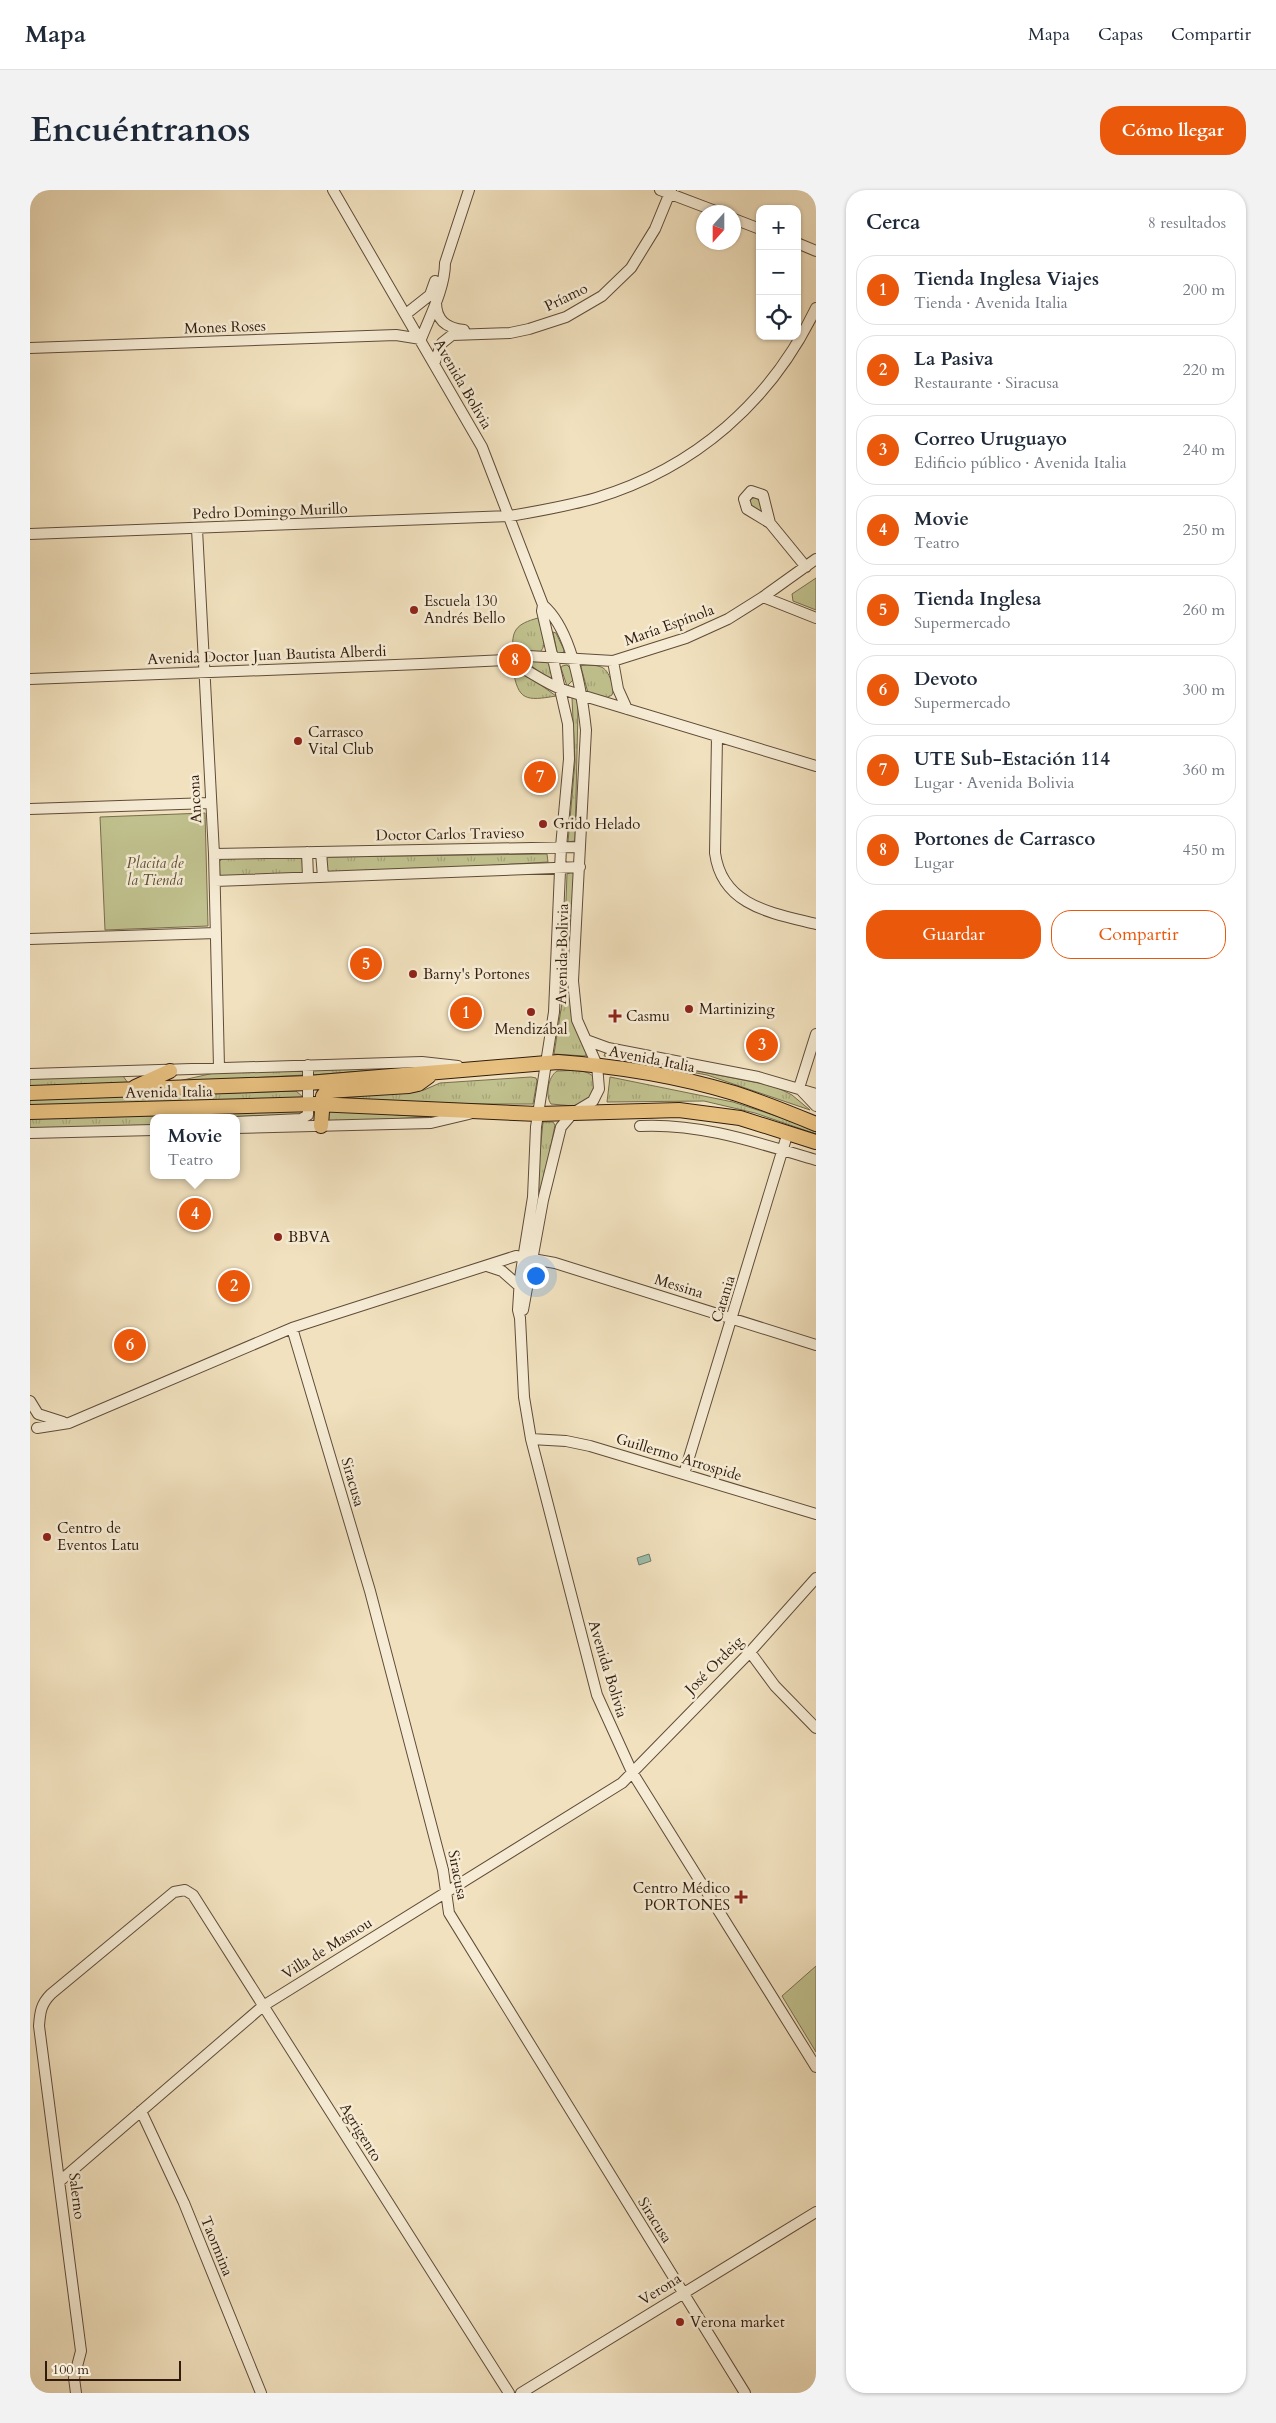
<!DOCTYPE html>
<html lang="es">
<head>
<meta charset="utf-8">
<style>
	body { margin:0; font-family:Cardo,serif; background:#f2f2f3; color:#1f2937 }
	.controls { position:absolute; right:15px; top:15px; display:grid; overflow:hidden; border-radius:10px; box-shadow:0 1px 4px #0004 }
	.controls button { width:45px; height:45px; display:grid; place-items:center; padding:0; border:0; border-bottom:1px solid #e0e1e3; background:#fff; color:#1f2937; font:25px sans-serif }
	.compass { position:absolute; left:666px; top:15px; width:45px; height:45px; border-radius:50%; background:#fff; box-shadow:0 1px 4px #0004; rotate:201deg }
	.scale { position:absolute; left:15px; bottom:12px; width:136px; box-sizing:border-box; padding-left:5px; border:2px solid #301b0d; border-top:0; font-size:14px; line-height:18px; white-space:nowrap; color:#301b0d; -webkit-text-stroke:4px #f6ecd5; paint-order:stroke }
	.you { position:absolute; left:505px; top:1085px; width:18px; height:18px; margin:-12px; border:4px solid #fff; border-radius:50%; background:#1a73e8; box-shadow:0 0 0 8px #1a73e833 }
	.badge { display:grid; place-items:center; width:32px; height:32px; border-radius:50%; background:#ea580c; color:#fff; font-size:16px; font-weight:700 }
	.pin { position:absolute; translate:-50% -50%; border:2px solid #fff; box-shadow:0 1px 5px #0006 }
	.popup { position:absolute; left:120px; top:924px; width:90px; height:65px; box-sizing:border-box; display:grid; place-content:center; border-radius:10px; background:#fff; filter:drop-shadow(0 1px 4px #0005); font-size:16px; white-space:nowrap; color:#747a83 }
	.popup b { font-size:19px; color:#1f2937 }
	.popup::after { content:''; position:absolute; left:50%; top:100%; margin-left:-10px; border:10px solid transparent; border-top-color:#fff }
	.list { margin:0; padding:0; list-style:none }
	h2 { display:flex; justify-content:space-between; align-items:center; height:65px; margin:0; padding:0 20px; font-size:21px }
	h2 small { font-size:16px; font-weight:400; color:#747a83 }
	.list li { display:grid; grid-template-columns:32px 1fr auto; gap:15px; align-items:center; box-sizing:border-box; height:70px; margin:0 10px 10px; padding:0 10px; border:1px solid #e0e1e3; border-radius:20px }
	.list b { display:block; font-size:19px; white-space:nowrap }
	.list p { margin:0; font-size:16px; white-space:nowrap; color:#747a83 }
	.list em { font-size:16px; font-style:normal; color:#747a83 }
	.actions { display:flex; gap:10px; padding:15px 20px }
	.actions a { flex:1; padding:11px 0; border:1px solid #ea580c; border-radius:20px; text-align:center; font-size:18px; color:#ea580c }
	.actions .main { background:#ea580c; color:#fff }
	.icon { flex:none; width:28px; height:28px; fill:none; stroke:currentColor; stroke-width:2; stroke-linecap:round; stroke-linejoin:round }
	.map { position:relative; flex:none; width:786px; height:2203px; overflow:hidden; border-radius:20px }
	header { display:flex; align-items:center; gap:30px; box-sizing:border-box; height:70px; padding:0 25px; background:#fff; border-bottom:1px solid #e0e1e3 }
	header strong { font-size:24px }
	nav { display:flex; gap:28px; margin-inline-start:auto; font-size:18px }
	.intro { display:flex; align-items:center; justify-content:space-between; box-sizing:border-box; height:120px; padding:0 30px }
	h1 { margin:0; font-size:35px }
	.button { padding:12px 22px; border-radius:20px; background:#ea580c; color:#fff; font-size:18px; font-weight:700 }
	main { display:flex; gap:30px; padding:0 30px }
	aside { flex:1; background:#fff; border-radius:20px; box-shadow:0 1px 4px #0004 }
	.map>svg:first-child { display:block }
</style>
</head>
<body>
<header>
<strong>Mapa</strong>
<nav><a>Mapa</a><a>Capas</a><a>Compartir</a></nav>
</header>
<div class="intro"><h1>Encuéntranos</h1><a class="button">Cómo llegar</a></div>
<main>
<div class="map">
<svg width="786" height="2203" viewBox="0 0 786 2203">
	<defs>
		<pattern id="grass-tufts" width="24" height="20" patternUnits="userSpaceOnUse" patternTransform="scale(1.25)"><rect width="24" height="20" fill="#c0c18e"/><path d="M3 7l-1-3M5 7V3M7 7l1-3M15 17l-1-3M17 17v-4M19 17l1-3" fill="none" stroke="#a5a579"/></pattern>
	</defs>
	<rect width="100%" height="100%" fill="#f1e1be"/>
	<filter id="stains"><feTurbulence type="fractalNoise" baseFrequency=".004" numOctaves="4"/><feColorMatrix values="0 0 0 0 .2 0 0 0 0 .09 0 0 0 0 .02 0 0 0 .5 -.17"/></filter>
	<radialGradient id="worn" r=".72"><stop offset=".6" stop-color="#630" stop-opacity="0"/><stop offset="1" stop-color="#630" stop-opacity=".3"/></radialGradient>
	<!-- grass -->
	<path fill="url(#grass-tufts)" stroke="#786e4e" d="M724 307 729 310 733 323 721 316 720 310Z
		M508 428C511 439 519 453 510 462L483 463C481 440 486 434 508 428Z
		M523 442 526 443 534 460 533 464 527 462Z
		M499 470 519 473 524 489 521 491 499 474Z
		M537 475 543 481V490L537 496 531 478 532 476Z
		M552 475C576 475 576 477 584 498L582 505 576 508 558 503 551 477Z
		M483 479H489L526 506C496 511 488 511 483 479Z
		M542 508 547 509 548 519 545 651 538 652 545 572Z
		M442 665 517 664 518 672 300 685 297 684 296 669 299 667Z
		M272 667 273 685 190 688 189 672 193 668Z
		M542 682 544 685 540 794 557 863 555 866 524 864 532 813 537 684Z
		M575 863 744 896 762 905 780 920 677 885 574 866Z
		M382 877 282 885 281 879Z
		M274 880V885L144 892 184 883Z
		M527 881C540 881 560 877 566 891L561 908 544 916 521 914C515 905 518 887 527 881Z
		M73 885 93 886 98 893 0 899V888Z
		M501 887 506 888 507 891 503 914H421L300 909V906L394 900 410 893Z
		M580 887 703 912 786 939V944L725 923 674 911 577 912Z
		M266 901 274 908 0 917V909Z
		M274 919 275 925 124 928V938L0 941V927Z
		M296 920 399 927 299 932Z
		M513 932H523L525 935 501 1055Z"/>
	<!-- green -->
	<path fill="#c0c18e" stroke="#786e4e" d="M786 388V420L763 411 762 404Z
		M175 623 178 736 75 740 70 627Z
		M786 1776V1862L752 1806Z"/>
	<!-- water -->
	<path fill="#9cbeab" stroke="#717d6c" d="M619 1364 621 1371 609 1375 607 1368Z"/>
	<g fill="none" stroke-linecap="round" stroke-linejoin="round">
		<defs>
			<path id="minor" d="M303 0 452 257 513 415C542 440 552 503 556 540L543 791 547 830 567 875 569 899 563 911 543 923 531 937 513 1010 493 1120
				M630 0 688 22
				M704 29 730 39
				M767 53 786 61
				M406 112C406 131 417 138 434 140
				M376 124 400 105 405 91
				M0 158 366 145 391 149C400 126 415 98 415 73L439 0
				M404 174 412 153 422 145 480 143 499 139 536 127 572 106 601 78 625 39 641 0
				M740 333 733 305 721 301 714 309 717 319 740 333 776 377
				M167 339 184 664 189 877
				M0 344 480 326C509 321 538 316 566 308 665 278 741 212 786 118
				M733 407 786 428
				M513 415 512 421 538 534 539 569 531 657 524 822 506 937 503 1007 490 1088 488 1120 490 1128 494 1207 501 1249 567 1505 602 1582 786 1877
				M476 470C496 478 511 491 531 499L786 576
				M583 471 588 499 597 519
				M0 489 391 474 476 470 498 466 583 471 656 448 698 429 733 407 786 369
				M687 547 685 663C692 716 742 723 786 734
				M0 619 180 613
				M277 662 278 687
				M291 662 293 687
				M184 664 550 657
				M185 691 550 677
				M0 749 186 743
				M786 844 769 898 786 916
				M556 850 578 858 728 887 786 904
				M0 884 392 872 428 876
				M206 932 271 929 278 925V875
				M610 936C671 933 728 953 786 970
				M206 938 401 933 439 924
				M0 943 124 940
				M457 1076 472 1081 489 1096
				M262 1138 340 1401 413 1680 419 1723 715 2203
				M0 1211 8 1224 33 1232
				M7 1238 39 1233 262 1138 302 1125 486 1066 525 1073 786 1155
				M501 1249 536 1251 560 1256 786 1324
				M654 1284 758 942
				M720 1462 745 1496 786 1538
				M111 1921 154 2013 231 2203
				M30 1991 233 1816 592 1593 720 1462 786 1388
				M46 2203 44 2188 51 2161 9 1836C10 1822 11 1814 21 1804L144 1702 155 1700 163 1705 479 2203
				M491 2203 786 2022"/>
			<path id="major" d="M105 897 140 881
				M0 903 278 893 528 872C587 876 647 886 704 903 732 912 759 923 786 934
				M0 922 285 914 508 924 649 920 710 928 786 952
				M291 936 293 906 297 901 379 896 388 894 399 886"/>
		</defs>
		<!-- minor casing -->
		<use href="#minor" stroke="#604c39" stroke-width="12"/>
		<!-- major casing -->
		<use href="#major" stroke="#301b0d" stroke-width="16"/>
		<!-- minor -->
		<use href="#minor" stroke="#f6ecd5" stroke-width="10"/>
		<!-- major -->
		<use href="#major" stroke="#e8c07f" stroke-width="14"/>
	</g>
	<!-- markers -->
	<g fill="#8f2418" stroke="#f6ecd5" stroke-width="2">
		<circle cx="384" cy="420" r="5"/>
		<circle cx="268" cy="551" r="5"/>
		<circle cx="513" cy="634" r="5"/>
		<circle cx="383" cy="784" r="5"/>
		<circle cx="659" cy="819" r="5"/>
		<circle cx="501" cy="822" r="5"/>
		<path d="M582.5 818.5h5v5h5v5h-5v5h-5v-5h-5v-5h5z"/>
		<circle cx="248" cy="1047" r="5"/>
		<circle cx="17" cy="1347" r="5"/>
		<path d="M708.5 1699.5h5v5h5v5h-5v5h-5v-5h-5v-5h5z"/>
		<circle cx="650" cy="2132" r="5"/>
	</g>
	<g text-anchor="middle" stroke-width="5" stroke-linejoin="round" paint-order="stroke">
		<!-- street labels -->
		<g font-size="15" fill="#301b0d" stroke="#f6ecd5">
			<text transform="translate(536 107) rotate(-26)" y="5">Príamo</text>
			<text transform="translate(195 137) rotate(-2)" y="5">Mones Roses</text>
			<text transform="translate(433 194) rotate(60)" y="5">Avenida Bolivia</text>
			<text transform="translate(240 321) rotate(-2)" y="5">Pedro Domingo Murillo</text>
			<text transform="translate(639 435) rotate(-20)" y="5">María Espínola</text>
			<text transform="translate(237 465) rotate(-2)" y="5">Avenida Doctor Juan Bautista Alberdi</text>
			<text transform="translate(165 609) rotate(-93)" y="5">Ancona</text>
			<text transform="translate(420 644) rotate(-1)" y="5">Doctor Carlos Travieso</text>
			<text transform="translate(532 764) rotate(-89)" y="5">Avenida Bolivia</text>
			<text transform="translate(622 869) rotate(11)" y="5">Avenida Italia</text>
			<text transform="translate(139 902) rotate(-1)" y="5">Avenida Italia</text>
			<text transform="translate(649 1096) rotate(17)" y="5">Messina</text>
			<text transform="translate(693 1109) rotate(-73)" y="5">Catania</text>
			<text transform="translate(649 1267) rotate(17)" y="5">Guillermo Arrospide</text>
			<text transform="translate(323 1292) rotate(74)" y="5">Siracusa</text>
			<text transform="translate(684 1475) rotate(-45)" y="5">José Ordeig</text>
			<text transform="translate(578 1479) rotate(73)" y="5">Avenida Bolivia</text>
			<text transform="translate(428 1685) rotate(79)" y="5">Siracusa</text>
			<text transform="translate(297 1758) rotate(-32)" y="5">Villa de Masnou</text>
			<text transform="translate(331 1942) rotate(58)" y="5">Agrigento</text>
			<text transform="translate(47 2006) rotate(83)" y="5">Salerno</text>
			<text transform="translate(625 2030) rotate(58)" y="5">Siracusa</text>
			<text transform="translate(187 2056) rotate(68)" y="5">Taormina</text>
			<text transform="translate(630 2099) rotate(-32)" y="5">Verona</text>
		</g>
		<!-- poi labels -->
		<g font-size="15" fill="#301b0d" stroke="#f6ecd5" text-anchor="start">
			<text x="394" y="416">Escuela 130<tspan x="394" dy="17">Andrés Bello</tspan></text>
			<text x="278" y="547">Carrasco<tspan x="278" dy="17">Vital Club</tspan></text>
			<text x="523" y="639">Grido Helado</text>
			<text x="393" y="789">Barny's Portones</text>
			<text x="669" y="824">Martinizing</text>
			<text x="596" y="831">Casmu</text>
			<text x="501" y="844" text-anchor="middle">Mendizábal</text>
			<text x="258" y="1052">BBVA</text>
			<text x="27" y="1343">Centro de<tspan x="27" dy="17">Eventos Latu</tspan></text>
			<text x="700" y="1703" text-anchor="end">Centro Médico<tspan x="700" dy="17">PORTONES</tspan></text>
			<text x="660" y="2137">Verona market</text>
		</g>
		<!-- park labels -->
		<g font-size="15" font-style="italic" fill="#5b4d34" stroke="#f6ecd5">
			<text x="125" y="678">Placita de<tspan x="125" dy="17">la Tienda</tspan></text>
		</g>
	</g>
	<rect width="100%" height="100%" filter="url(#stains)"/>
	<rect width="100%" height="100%" fill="url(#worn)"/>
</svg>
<div class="controls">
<button>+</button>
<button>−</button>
<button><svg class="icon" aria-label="locate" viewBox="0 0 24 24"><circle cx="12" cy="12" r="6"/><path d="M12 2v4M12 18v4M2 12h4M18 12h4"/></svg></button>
</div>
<svg class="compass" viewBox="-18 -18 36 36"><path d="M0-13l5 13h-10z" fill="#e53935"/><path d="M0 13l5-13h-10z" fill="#747a83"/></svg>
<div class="scale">100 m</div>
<div class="you"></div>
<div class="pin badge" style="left:436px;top:823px">1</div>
<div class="pin badge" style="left:204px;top:1096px">2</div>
<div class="pin badge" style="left:732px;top:855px">3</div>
<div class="pin badge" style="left:165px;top:1024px">4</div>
<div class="popup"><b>Movie</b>Teatro</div>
<div class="pin badge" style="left:336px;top:774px">5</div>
<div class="pin badge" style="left:100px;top:1155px">6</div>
<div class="pin badge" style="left:510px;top:587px">7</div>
<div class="pin badge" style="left:485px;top:470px">8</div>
</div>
<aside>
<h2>Cerca<small>8 resultados</small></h2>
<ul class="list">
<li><span class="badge">1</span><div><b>Tienda Inglesa Viajes</b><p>Tienda · Avenida Italia</p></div><em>200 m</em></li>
<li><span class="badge">2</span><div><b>La Pasiva</b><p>Restaurante · Siracusa</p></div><em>220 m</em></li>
<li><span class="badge">3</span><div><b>Correo Uruguayo</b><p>Edificio público · Avenida Italia</p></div><em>240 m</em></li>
<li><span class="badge">4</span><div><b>Movie</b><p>Teatro</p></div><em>250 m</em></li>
<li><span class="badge">5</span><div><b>Tienda Inglesa</b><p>Supermercado</p></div><em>260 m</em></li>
<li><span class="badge">6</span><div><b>Devoto</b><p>Supermercado</p></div><em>300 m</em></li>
<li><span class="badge">7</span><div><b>UTE Sub-Estación 114</b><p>Lugar · Avenida Bolivia</p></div><em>360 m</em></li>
<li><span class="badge">8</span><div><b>Portones de Carrasco</b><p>Lugar</p></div><em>450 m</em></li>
</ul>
<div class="actions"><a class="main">Guardar</a><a>Compartir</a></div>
</aside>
</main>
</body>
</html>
